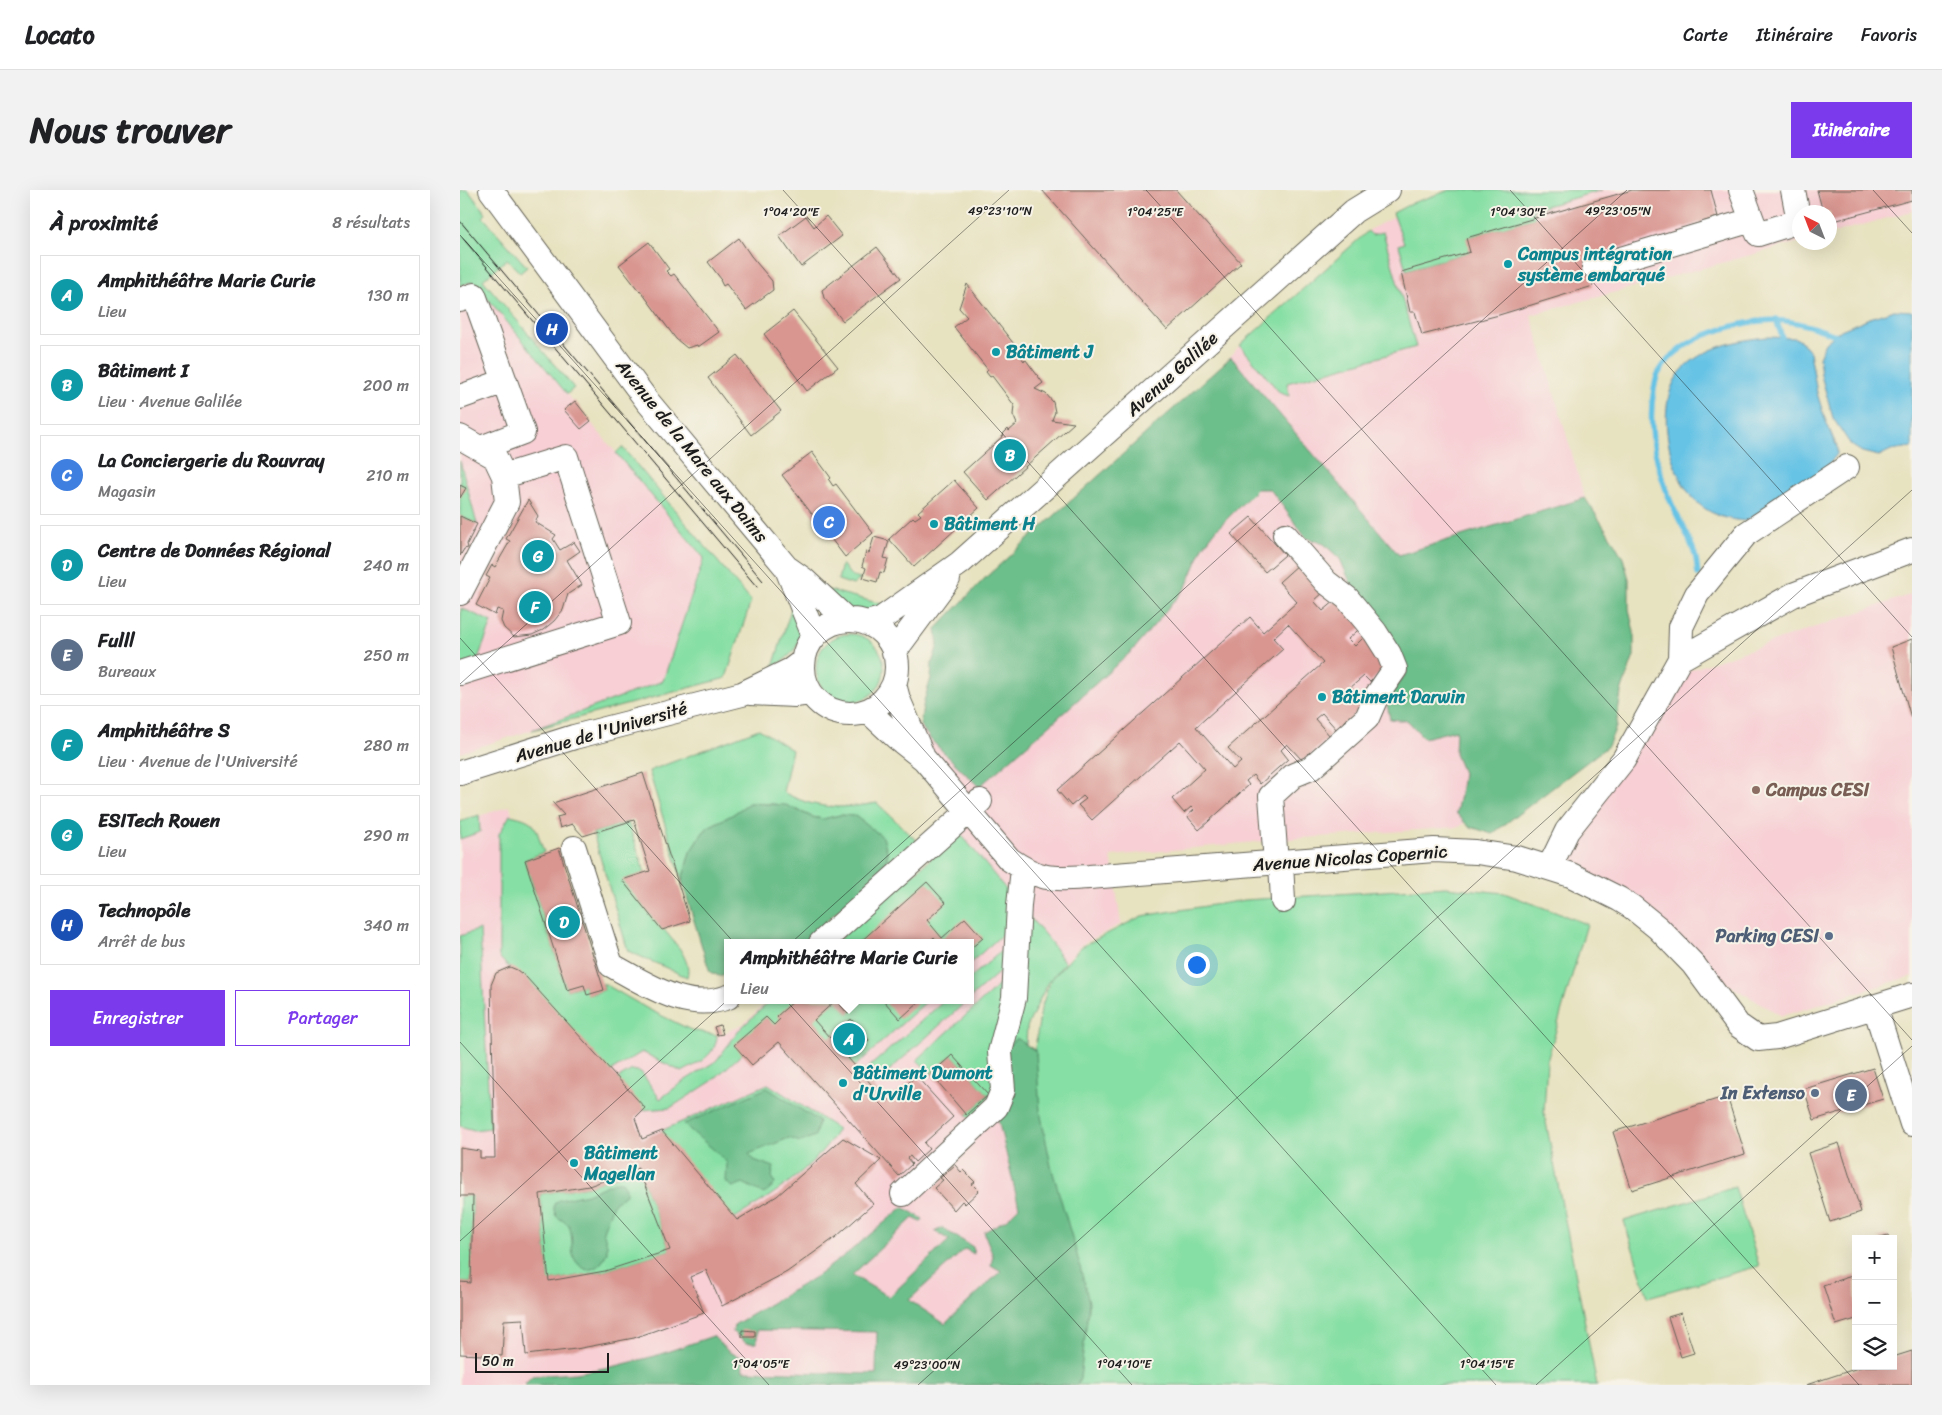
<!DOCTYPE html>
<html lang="fr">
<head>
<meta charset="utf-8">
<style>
	body { margin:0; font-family:Sriracha,sans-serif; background:#f2f2f2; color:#202124 }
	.controls { position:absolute; right:15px; bottom:15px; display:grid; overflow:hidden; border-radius:0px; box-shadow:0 5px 20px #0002 }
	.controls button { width:45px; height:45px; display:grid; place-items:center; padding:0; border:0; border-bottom:1px solid #e0e0e0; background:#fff; color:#202124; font:25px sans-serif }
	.compass { position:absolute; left:1332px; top:15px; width:45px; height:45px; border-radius:50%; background:#fff; box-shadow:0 5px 20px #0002; rotate:318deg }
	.scale { position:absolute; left:15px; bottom:12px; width:134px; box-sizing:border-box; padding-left:5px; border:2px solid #1c1c1c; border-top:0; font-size:14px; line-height:18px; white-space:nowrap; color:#1c1c1c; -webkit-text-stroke:4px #f7f3e8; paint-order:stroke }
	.you { position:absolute; left:736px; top:774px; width:18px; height:18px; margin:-12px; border:4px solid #fff; border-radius:50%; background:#1a73e8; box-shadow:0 0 0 8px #1a73e833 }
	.badge { display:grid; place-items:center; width:32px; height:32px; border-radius:50%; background:#7c3aed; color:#fff; font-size:16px; font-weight:700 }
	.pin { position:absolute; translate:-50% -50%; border:2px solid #fff; box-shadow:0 1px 5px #0006 }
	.popup { position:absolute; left:264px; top:749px; width:250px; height:65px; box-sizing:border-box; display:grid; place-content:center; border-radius:0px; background:#fff; filter:drop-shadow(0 1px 4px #0005); font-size:16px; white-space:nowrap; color:#757577 }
	.popup b { font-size:19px; color:#202124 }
	.popup::after { content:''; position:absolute; left:50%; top:100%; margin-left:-10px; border:10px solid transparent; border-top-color:#fff }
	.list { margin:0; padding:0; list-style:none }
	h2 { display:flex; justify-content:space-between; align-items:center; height:65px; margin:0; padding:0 20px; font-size:21px }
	h2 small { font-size:16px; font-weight:400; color:#757577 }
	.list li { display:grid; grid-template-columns:32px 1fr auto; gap:15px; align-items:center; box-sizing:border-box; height:80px; margin:0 10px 10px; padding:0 10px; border:1px solid #e0e0e0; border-radius:0px }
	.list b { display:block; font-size:19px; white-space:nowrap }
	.list p { margin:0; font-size:16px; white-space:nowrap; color:#757577 }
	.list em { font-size:16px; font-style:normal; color:#757577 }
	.actions { display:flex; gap:10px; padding:15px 20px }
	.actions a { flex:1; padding:11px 0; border:1px solid #7c3aed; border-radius:0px; text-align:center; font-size:18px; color:#7c3aed }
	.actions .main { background:#7c3aed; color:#fff }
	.icon { flex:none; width:28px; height:28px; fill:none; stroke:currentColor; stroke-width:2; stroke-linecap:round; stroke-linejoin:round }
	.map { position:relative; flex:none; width:1452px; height:1195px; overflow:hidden; border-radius:0px }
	header { display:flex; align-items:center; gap:30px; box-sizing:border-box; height:70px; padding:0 25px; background:#fff; border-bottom:1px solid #e0e0e0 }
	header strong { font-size:24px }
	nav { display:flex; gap:28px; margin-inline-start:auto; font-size:18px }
	.intro { display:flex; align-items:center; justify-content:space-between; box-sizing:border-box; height:120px; padding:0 30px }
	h1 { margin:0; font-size:35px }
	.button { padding:12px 22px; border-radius:0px; background:#7c3aed; color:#fff; font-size:18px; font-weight:700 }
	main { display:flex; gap:30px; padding:0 30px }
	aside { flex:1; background:#fff; border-radius:0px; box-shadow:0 5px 20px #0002 }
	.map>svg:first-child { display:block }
</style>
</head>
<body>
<header>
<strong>Locato</strong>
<nav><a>Carte</a><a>Itinéraire</a><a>Favoris</a></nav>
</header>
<div class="intro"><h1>Nous trouver</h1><a class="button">Itinéraire</a></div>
<main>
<aside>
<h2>À proximité<small>8 résultats</small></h2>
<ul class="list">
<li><span class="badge" style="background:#0f9aa8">A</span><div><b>Amphithéâtre Marie Curie</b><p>Lieu</p></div><em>130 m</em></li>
<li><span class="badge" style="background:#0f9aa8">B</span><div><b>Bâtiment I</b><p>Lieu · Avenue Galilée</p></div><em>200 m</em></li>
<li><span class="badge" style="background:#3f7fe0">C</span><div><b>La Conciergerie du Rouvray</b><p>Magasin</p></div><em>210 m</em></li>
<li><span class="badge" style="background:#0f9aa8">D</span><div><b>Centre de Données Régional</b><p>Lieu</p></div><em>240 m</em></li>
<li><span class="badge" style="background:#5c6f8a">E</span><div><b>Fulll</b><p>Bureaux</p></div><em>250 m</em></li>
<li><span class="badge" style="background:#0f9aa8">F</span><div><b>Amphithéâtre S</b><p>Lieu · Avenue de l'Université</p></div><em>280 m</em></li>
<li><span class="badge" style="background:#0f9aa8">G</span><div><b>ESITech Rouen</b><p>Lieu</p></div><em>290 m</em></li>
<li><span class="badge" style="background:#1a4fb4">H</span><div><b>Technopôle</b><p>Arrêt de bus</p></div><em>340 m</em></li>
</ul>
<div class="actions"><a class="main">Enregistrer</a><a>Partager</a></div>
</aside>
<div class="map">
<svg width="1452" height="1195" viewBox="0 0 1452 1195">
	<rect width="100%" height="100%" fill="#f7f3e8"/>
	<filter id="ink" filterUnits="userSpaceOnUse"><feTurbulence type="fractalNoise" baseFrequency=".02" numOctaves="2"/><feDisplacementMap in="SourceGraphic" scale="10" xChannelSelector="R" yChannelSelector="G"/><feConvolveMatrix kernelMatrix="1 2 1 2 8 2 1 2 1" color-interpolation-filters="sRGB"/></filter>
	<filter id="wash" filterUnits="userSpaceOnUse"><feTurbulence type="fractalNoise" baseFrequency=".0096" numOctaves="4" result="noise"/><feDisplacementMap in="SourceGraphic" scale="20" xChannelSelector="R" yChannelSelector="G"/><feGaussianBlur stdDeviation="1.12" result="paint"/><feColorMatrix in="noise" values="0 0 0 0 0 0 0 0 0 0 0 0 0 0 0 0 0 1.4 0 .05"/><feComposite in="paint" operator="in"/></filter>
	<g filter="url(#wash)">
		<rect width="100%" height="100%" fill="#e7e2c0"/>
		<!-- built -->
		<path fill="#f7cfd4" d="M990 0H1452V21L1370 44V22H1340L1339 52 1071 125 1125 308 1097 566 999 637 815 650 651 666 661 734 621 755 588 792 567 837 565 1195H0V632L50 616 93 797 227 867 258 846 283 834 309 810H510V753H374L512 631 449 550 780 155 911 39 978 3Z
			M0 76 244 368 203 491 72 540 0 563Z
			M1452 404V786L1322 826 1233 774 1198 738 1089 678 1210 487Z"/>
		<!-- green -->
		<path fill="#86dfa4" stroke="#517e60" d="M0 0H8L26 24 23 27 67 77 60 83 47 69 23 90 114 198 107 204 13 91 0 96V79L1 78 0 76Z
			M990 0H1142L1072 20 1075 28 1007 48 1010 62 946 80 939 55 944 53 933 23 952 13Z
			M908 41 912 45 923 42 956 157 827 193 829 206 820 203 780 155Z
			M162 257 291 411 266 488 72 540 203 491 244 368 156 263Z
			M0 271 17 334 0 326Z
			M382 374 392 387 401 388 393 395 378 390Z
			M361 398 429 416 409 423 393 421Z
			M333 413C344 443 344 460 313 477Z
			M1 418 32 432 17 471 0 477Z
			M356 478a34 34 0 1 1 68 0a34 34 0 1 1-68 0Z
			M299 539 332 560 323 602C356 620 381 619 417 613L459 653 427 671V661L422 647 395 626 380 625 363 629 352 627 336 619 314 614 289 613 272 625 248 637 241 645 230 662 222 691 189 581Z
			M19 625 20 642 0 649V632Z
			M50 625C79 631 74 636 84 662L65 670 107 800 124 795 128 805 144 800 143 793 188 819 231 840 257 845C257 865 237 874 222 882L182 862 148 883 39 767V644Z
			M168 632 185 683 163 690 220 759C225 768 230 777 227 787L168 761 133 643Z
			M500 643 554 709 552 736 510 773V753H375Z
			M986 697 1044 703 1127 734 1087 871 1084 922 1137 1195H568L572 876 581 819 590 791 621 757 682 726 785 710Z
			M567 724 590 751 605 773 588 792 567 837 566 854 556 848 548 858Z
			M20 739 30 938 14 940 0 936V746Z
			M552 752 551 772 510 808V788Z
			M550 785 538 897 511 930 506 925 528 905 492 865 471 884 457 870Z
			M311 810H468L379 891 328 850 282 864 252 891 210 918 182 920 155 890 172 880 181 882 200 909 224 891 256 871 281 838Z
			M485 810H508L394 912 383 900Z
			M308 894 378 939C355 978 312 1006 273 1029L201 941Z
			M178 978 210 1060 145 1081 89 1091 80 1004 129 996Z
			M1275 997 1299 1076 1188 1107 1164 1031Z
			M0 1006H13L11 1093 0 1092Z"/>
		<!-- forest -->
		<path fill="#6cbe8a" stroke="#446d53" d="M771 167 939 365 1125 308 1152 349 1163 368 1169 389V419L1174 442V466L1161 502 1156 537 1148 556 1032 644 1008 636 996 623 1000 605 1003 583 995 564 996 540 964 548 948 531 930 529 926 510 947 482 931 444 919 427 901 417 880 369 864 354 846 348 810 299H797L756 340 743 357 726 397 674 459 590 535 519 597 471 550 460 535 464 511 471 488 472 473 478 455 476 439 525 388Z
			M289 613 326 615 352 627 363 629 380 625 395 626 423 647 427 661V671L423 680 342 753H268V783L259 786 250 782 246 770 222 691 230 662 241 645 248 637 272 625Z
			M556 848 576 861 580 921 591 976 616 1061 629 1112 620 1189 617 1195H65L66 1192 72 1186 116 1183 156 1176 195 1166 253 1146 269 1162 282 1168 283 1181 416 1184 417 1142 297 1140V1153H286L273 1142 274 1135 357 1086 389 1062 443 1017 463 1029 461 1032 453 1028 392 1085 429 1107 489 1050 475 1041 482 1038 513 1057 514 1064 505 1059 449 1110 485 1134 541 1081 531 1075 533 1066 524 1042 547 1029 559 1017 537 925 545 860Z
			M307 898 359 931 355 946 340 952 329 948 289 964 294 970 314 977 312 986 315 994 304 1004 283 993 273 997 266 992 267 973C254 958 238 948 224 934Z
			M155 992H162L166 998V1004L154 1012 143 1041 147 1054V1062L142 1072 135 1078 127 1080C105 1069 116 1056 109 1035L96 1026 94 1020V1014L99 1010 127 1004Z"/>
		<!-- water -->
		<path fill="#66c3e5" stroke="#417080" d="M1434 120 1452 121V257L1431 260 1419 266 1402 262 1391 255 1373 228 1361 185 1359 167 1365 153 1381 140 1407 129Z
			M1307 147 1335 148 1341 151 1350 162 1357 203 1365 229 1377 257V264L1366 278 1286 331C1269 330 1254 326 1240 315 1208 288 1192 211 1223 179 1244 157 1278 150 1307 147Z"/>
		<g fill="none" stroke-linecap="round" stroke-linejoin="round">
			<!-- stream -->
			<path stroke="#66c3e5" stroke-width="5.5" d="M1316 129 1322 147
				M1238 384C1237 378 1237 371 1235 365 1230 346 1217 328 1210 310 1196 275 1187 235 1194 199 1195 194 1196 188 1198 184 1209 163 1233 149 1254 142 1302 126 1328 126 1375 145"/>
		</g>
		<g id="blocks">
			<!-- building -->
			<path fill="#d99691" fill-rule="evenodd" d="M582 0H716L781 73 707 140Z
				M1172 0H1251L1258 27 1127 68 1133 96 1039 125 962 145 955 122H950L941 82 1010 62 1006 48Z
				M1357 0H1452V10L1370 32V22H1363Z
				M346 26 354 37 366 26 382 46 341 77 319 46Z
				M279 48 291 66 312 91 313 100 286 120 266 94 263 96 260 90 261 89 248 72Z
				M189 52 209 79 206 81 211 86 214 84 259 142 238 157 237 155 227 158 216 149 180 100 179 101 159 75Z
				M417 57 441 88 383 131 364 108 362 100Z
				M507 94 557 158 555 159 564 171 566 170 583 193 575 199 586 204 593 212 595 222 592 230 614 233 528 310 503 282 544 245 543 244 548 239 549 241 557 234 553 225 554 215 532 186 530 187 526 182 528 180 494 137 507 127 499 118Z
				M333 121 378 177 347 201 304 144Z
				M277 165 321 221 291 245 248 188Z
				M115 211 131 231 121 239 104 220Z
				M352 262 371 288 369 290 373 296 376 294 413 343 385 367 322 285Z
				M494 290 519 318 454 377 429 349 453 327 455 329 461 325 458 322Z
				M0 295 6 298 0 308Z
				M68 310 78 326 75 332 96 345 93 349 100 360 114 352 120 361 107 370 122 395 108 404 103 420 94 431 83 440 72 445 54 447 44 438 41 431 43 421 37 419 35 425 16 415 30 388 26 386 32 375 35 377 50 351 46 349Z
				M0 326 17 334 7 354 8 358 4 359 0 366Z
				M791 327 825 365 805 382 771 344Z
				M414 347 429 351 424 368 428 369 424 383 420 382 417 392 403 388 406 378 402 376 406 362 409 363Z
				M839 374 864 402 854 411 863 421 881 406 905 434 888 449 895 456 904 447 929 475 910 492 904 486 890 498 905 515 877 540 862 523 855 529 870 546 843 571 827 554 821 560 828 569 800 594 793 585 786 591 789 595 739 640 727 626 734 620 731 617 724 623 712 609 745 579 720 551 632 630 618 615 626 609 623 606 611 616 597 600 790 427 803 442 837 412 819 392ZM828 434 863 473 768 558 781 572 773 579 736 537 823 459 813 448Z
				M1452 449V528H1451L1431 457Z
				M183 583 230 731 202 740 162 690 190 681 174 630 123 646 112 634 100 638 97 627 104 625 93 613Z
				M99 658 144 800 127 805 124 795 107 800 65 670Z
				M467 692 486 713 467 730 482 748 505 728 523 748 510 759V753H478L474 747 468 753H399Z
				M50 777 57 780 66 787 185 918 175 928 182 949 202 941 277 1030 317 1006 383 948 421 970 396 994 413 1014 376 1047 327 1082 262 1116 246 1080 230 1087 244 1123 174 1148 116 1159 66 1165 63 1129 44 1130 42 1166 0 1164V1092L11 1093 13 1006H0V958L20 961V968H35L31 795 36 783ZM178 978 210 1060 145 1081 89 1091 80 1004 129 996Z
				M335 810H403L388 824 376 810 354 830 370 848 391 829 409 850 388 868 427 912 456 886 493 927 464 953 469 959 455 972 450 966 447 968 452 974 439 986 319 852 292 875 274 855 306 827 314 835 320 829 317 826Z
				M423 810H461L440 829Z
				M260 835 263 844 257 845 254 837Z
				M492 865 528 905 506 925 471 884Z
				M1413 878 1423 909 1354 930 1344 899Z
				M1267 906 1285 964 1172 1000 1153 942Z
				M1379 953 1401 1022 1370 1032 1348 963Z
				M495 975 501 982 503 980 515 992 512 994 519 1001 505 1014 502 1011 494 1020 474 998 483 990 480 988Z
				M1428 1045 1429 1049H1417V1048Z
				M1395 1085 1396 1129 1376 1135 1363 1095Z
				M1221 1123 1234 1163 1221 1167 1208 1127Z
				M282 1140 295 1141V1147H282Z
				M1452 1161V1195H1346L1404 1176H1433L1435 1171 1433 1167Z"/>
		</g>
	</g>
	<g filter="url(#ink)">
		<use href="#blocks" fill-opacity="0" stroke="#636155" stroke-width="1"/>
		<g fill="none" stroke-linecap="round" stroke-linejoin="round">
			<defs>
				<path id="minor" d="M31 0 188 212 326 377 343 389 387 430
					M1292 30 1298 44 1339 31 1333 0
					M1134 77 1292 30 1281 0
					M0 110 14 105 63 242 21 258
					M0 207 45 191
					M0 247 35 267 44 286 47 312 0 403
					M327 379 354 446
					M343 477a47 47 0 1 1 94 0a47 47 0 1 1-94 0Z
					M406 433 421 429 500 373 894 21 928 0
					M434 462 488 389
					M1220 469 1333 405 1452 360
					M0 483 159 433 106 267 44 286
					M434 494 438 509 462 565
					M290 503 335 505 350 503
					M408 521 436 547 464 569 549 669C580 691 593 689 629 687L974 660 1016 662 1057 668 1111 685 1159 709 1172 717 1198 738 1233 774 1278 835 1298 849 1317 847 1452 805
					M0 583 114 547 282 504 331 480 343 471
					M114 658 151 775C186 794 227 823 268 807
					M816 673 811 606 834 585 851 578 907 528 917 505 935 479 929 464 915 442 887 408 866 392 825 345
					M821 673 823 711
					M1089 678 1107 641 1164 569 1220 469 1221 437 1237 404 1286 344 1387 277
					M361 753 520 611
					M1415 817 1452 934
					M443 1004 536 917 543 900 540 862 554 808 559 715 563 679"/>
			</defs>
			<!-- minor casing -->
			<use href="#minor" stroke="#636155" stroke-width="26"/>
			<!-- minor -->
			<use href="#minor" stroke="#fff" stroke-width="24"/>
			<!-- tram -->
			<path stroke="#1c1c1c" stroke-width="1" d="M0 31 303 391
				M0 45 297 397"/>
		</g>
	</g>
	<!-- ticks -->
	<path fill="none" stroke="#1c1c1c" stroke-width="1" stroke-opacity="0.45" d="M323 0 1399 1195M686 0 1452 850M1050 0 1452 447M1413 0 1452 43M0 45 1036 1195M0 448 672 1195M0 494 549 0M0 852 309 1195M0 1051 1167 0M458 1195 1452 300M1076 1195 1452 856"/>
	<!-- markers -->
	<g fill="#0f9aa8" stroke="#f7f3e8" stroke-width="2">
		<circle cx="1048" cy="74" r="5"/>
		<circle cx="536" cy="162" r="5"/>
		<circle cx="474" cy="334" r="5"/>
		<circle cx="862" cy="507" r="5"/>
		<circle cx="383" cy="893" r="5"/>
		<circle cx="114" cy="973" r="5"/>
	</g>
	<circle fill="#8d6e63" stroke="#f7f3e8" stroke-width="2" cx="1296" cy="600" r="5"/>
	<g fill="#5c6f8a" stroke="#f7f3e8" stroke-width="2">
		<circle cx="1369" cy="746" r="5"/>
		<circle cx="1355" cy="903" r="5"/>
	</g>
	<g text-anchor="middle" stroke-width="4" stroke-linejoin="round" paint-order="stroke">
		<!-- culture labels -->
		<g font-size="18" font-weight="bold" fill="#0d838f" stroke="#f7f3e8" text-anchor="start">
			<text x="1058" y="70">Campus intégration<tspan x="1058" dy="21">système embarqué</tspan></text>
			<text x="546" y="168">Bâtiment J</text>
			<text x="484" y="340">Bâtiment H</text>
			<text x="872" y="513">Bâtiment Darwin</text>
			<text x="393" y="889">Bâtiment Dumont<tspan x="393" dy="21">d'Urville</tspan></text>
			<text x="124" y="969">Bâtiment<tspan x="124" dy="21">Magellan</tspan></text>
		</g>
		<!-- street labels -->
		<g font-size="18" fill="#1c1c1c" stroke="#f7f3e8">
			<text transform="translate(712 184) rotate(-42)" y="6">Avenue Galilée</text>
			<text transform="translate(232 261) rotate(51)" y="6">Avenue de la Mare aux Daims</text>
			<text transform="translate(141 542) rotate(-16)" y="6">Avenue de l'Université</text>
			<text transform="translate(890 668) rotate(-4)" y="6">Avenue Nicolas Copernic</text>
		</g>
		<!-- education labels -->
		<g font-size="18" font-weight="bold" fill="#785e54" stroke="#f7f3e8" text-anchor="start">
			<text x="1306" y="606">Campus CESI</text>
		</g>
		<!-- service labels -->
		<g font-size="18" font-weight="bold" fill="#4e5e75" stroke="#f7f3e8" text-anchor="end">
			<text x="1359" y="752">Parking CESI</text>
			<text x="1345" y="909">In Extenso</text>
		</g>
	</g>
	<g font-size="12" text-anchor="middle" fill="#1c1c1c" stroke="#f7f3e8" stroke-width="4" stroke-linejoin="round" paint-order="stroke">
		<text x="1158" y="25">49°23'05"N</text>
		<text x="540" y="25">49°23'10"N</text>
		<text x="331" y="26">1°04'20"E</text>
		<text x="695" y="26">1°04'25"E</text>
		<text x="1058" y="26">1°04'30"E</text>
		<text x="301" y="1178">1°04'05"E</text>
		<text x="664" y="1178">1°04'10"E</text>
		<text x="1027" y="1178">1°04'15"E</text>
		<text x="467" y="1179">49°23'00"N</text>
	</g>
</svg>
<div class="controls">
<button>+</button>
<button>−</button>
<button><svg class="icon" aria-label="layers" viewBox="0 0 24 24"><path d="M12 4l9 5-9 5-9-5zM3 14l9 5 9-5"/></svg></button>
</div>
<svg class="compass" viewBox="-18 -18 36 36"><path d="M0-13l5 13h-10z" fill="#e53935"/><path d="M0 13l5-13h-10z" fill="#757577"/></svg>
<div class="scale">50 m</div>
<div class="you"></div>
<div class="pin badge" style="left:389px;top:849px;background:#0f9aa8">A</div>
<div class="popup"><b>Amphithéâtre Marie Curie</b>Lieu</div>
<div class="pin badge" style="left:550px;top:265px;background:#0f9aa8">B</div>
<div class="pin badge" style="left:369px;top:332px;background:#3f7fe0">C</div>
<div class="pin badge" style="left:104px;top:732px;background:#0f9aa8">D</div>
<div class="pin badge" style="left:1391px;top:905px;background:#5c6f8a">E</div>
<div class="pin badge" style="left:75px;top:417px;background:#0f9aa8">F</div>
<div class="pin badge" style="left:78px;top:366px;background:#0f9aa8">G</div>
<div class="pin badge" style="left:92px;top:139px;background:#1a4fb4">H</div>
</div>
</main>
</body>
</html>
